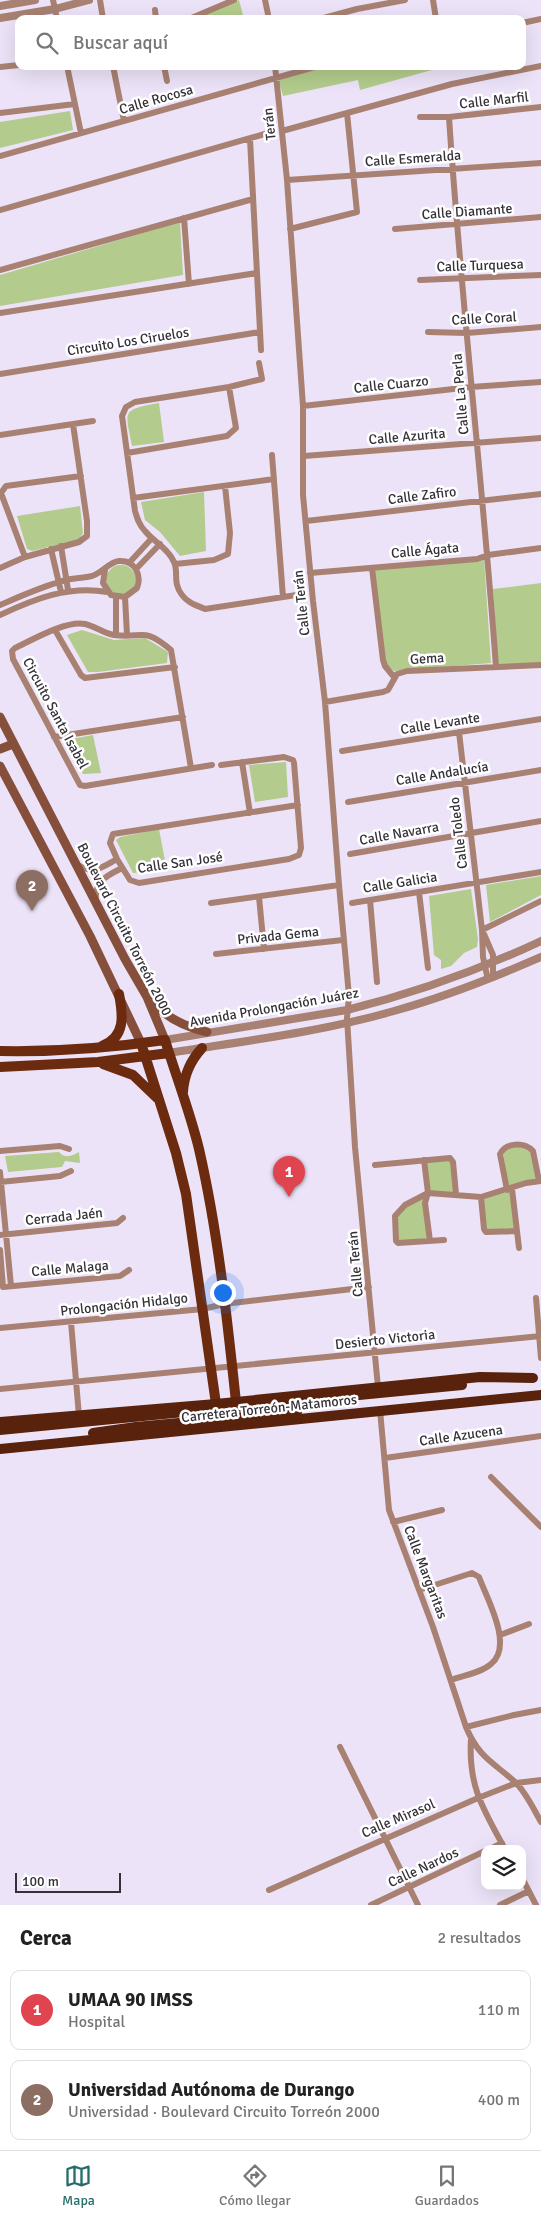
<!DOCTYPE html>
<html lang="es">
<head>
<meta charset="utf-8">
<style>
	body { margin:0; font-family:Signika,sans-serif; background:#f6f6f6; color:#222 }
	.controls { position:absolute; right:15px; bottom:15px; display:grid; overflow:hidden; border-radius:10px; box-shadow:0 5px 20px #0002 }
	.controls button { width:45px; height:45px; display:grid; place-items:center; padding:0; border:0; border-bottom:1px solid #e0e0e0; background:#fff; color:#222; font:25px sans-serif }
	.scale { position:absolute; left:15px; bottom:12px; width:106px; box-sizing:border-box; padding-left:5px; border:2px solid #343139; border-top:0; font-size:14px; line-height:18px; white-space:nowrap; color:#343139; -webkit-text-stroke:4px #fff; paint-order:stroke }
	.you { position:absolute; left:222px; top:1292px; width:18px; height:18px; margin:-12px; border:4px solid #fff; border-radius:50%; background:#1a73e8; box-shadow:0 0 0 8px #1a73e833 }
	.badge { display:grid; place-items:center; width:32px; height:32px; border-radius:50%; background:#246e69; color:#fff; font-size:16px; font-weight:700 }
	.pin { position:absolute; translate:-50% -41px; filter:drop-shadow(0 1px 2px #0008) }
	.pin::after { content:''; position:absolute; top:26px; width:18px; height:15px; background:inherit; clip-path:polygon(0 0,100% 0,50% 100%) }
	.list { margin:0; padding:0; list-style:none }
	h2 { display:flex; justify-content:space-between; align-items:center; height:65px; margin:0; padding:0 20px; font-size:21px }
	h2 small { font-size:16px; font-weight:400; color:#767676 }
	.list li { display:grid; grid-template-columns:32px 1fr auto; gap:15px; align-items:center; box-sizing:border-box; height:80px; margin:0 10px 10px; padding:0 10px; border:1px solid #e0e0e0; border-radius:10px }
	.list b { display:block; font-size:19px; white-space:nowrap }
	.list p { margin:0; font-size:16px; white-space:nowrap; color:#767676 }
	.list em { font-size:16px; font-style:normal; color:#767676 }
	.icon { flex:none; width:28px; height:28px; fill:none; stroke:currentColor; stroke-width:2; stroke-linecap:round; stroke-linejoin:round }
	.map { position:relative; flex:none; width:541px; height:1905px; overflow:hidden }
	.search { position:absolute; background:#fff; box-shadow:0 5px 20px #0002; left:15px; right:15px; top:15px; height:55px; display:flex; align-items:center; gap:12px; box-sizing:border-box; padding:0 18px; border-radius:10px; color:#767676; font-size:19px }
	.sheet { height:245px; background:#fff }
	nav { display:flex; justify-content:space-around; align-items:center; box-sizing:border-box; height:70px; border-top:1px solid #e0e0e0; background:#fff; font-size:14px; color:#767676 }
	nav a { display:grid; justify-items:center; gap:2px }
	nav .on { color:#246e69 }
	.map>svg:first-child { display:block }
</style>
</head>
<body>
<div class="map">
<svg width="541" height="1905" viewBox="0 0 541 1905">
	<rect width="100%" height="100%" fill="#ece3f8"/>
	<!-- green -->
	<path fill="#b3cb8d" d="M239 0 244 19H194Z
		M323 66H446L360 90 358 80 283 96 278 78Z
		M70 111 73 130 0 148V122Z
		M180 222 183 275 0 306V275Z
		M159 403 164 442 132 446C125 410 121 410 159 403Z
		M204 492 206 551 180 556 160 532 145 520 141 502Z
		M80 506 83 533 79 540 32 551 27 549 17 516Z
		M484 559 491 663 394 671 387 665 384 655 374 570Z
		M106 580a15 15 0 1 1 30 0a15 15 0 1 1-30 0Z
		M541 583V663L498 665 493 589Z
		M82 630 114 640 145 638 168 652 167 663 98 672H88L67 635Z
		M93 735 101 773 83 774 66 740Z
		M286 762 288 797 255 802 249 765Z
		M159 829 167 871 133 873 116 840 120 837Z
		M541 876V895L490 922 486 885Z
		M471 889 478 939 477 947 464 953 451 966 441 969V960L434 955 429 896Z
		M517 1146 531 1152 537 1180 508 1189 503 1151Z
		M59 1152C65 1159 72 1156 79 1152L80 1163 65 1161 62 1167 8 1172 5 1156Z
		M451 1160 455 1193 429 1191 425 1161Z
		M511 1191 515 1230 487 1231 482 1198Z
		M424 1197 428 1240 398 1242 396 1217 406 1206Z"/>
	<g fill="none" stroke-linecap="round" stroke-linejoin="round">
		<!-- minor -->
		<path stroke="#a88172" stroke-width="6" d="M53 0 57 19
			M100 0 103 19
			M265 0 269 19
			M433 0 436 19
			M155 10 156 19
			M189 19 234 0
			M320 19 357 9 405 0
			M522 23 541 19
			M67 66 81 133
			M113 66 124 121
			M164 66 167 81
			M275 66 287 180 303 406V495L313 601 325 702 339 885 349 996 347 1018 355 1147 378 1387
			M0 67 19 65
			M0 113 75 104
			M420 117H449L541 107
			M449 117C461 301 483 484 496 667
			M282 131 452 84 541 66
			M250 139 261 350
			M0 156 318 66
			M287 180 541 163
			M0 210 268 133
			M184 218 189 284
			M290 229 357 212 347 113
			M395 229 541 217
			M0 270 253 199
			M420 280 541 275
			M0 313 257 273
			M428 332 467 333 541 327
			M259 363 262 379 229 387 135 402 126 407 122 416 135 511C137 518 139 525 145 531 154 542 168 548 174 562 179 573 172 582 182 595 188 603 196 605 205 609L303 594
			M0 374 260 332
			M303 406 471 387 541 382
			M0 435 93 421
			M127 453 227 436 236 428 229 387
			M272 455 283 597
			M304 456 541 438
			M133 498 274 479
			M306 521 541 494
			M61 546 68 590
			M51 549 61 592
			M25 557 1 493 6 486 81 476
			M129 563 152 538
			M175 564 214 560 228 554 230 533 225 486
			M0 568 25 557 79 542 87 536V521L73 424
			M372 568 383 660 385 666 394 677
			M136 569 160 544
			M310 573 477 559 488 555 541 548
			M125 597 127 635
			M0 605C21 596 43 586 66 580 74 578 84 578 92 576 102 573 109 562 119 561 135 560 142 575 137 588L125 597 111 595 103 583 105 570
			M0 615C34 599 69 585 107 592
			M55 630 81 675 85 678 175 667
			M116 635V597
			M325 702 383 692 388 690 397 674 407 671 541 665
			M459 732 482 930 483 957 488 980
			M54 737 183 717
			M342 751 541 719
			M242 762 250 813
			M221 765 284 757 293 760 294 763 301 848 299 855 289 859 139 883 130 880 117 859 110 843 113 834 298 805
			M191 768 171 650C143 626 144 639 114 635 103 633 95 626 85 624 66 620 32 640 15 648L12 651 13 659 80 785 85 786 212 765
			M348 802 541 770
			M350 854 541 821
			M78 865C93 875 103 867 117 859
			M419 892 428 968
			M259 897 264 949
			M96 900C94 881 108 875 122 868
			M370 900 377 982
			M211 903 339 885
			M352 903 541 872
			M482 930 541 901
			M484 934 493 955V978
			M216 954 343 940
			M0 1151 60 1146 69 1149
			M424 1160 428 1193 425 1203 430 1241
			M375 1165 450 1158 453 1162 456 1194
			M0 1172 11 1286
			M0 1182 60 1176 71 1171
			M512 1189 519 1248
			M507 1190 500 1154C506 1142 524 1142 533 1151L539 1181
			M481 1197 484 1229 486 1232 517 1231
			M0 1235 117 1223 123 1218
			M444 1240 398 1243 396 1241 395 1216 405 1205 428 1193 481 1197 526 1183 541 1181
			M0 1250 3 1287 120 1276 129 1270
			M536 1298 541 1358
			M71 1322 79 1416
			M0 1328 203 1309 224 1304 369 1287
			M0 1389 541 1336
			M380 1410 389 1510 433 1627 466 1727C479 1758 493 1762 515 1782 526 1792 534 1810 541 1822
			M385 1458 541 1436
			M491 1477 541 1527
			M393 1522 442 1510
			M419 1590 472 1573 479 1577C487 1599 514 1646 491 1664 481 1673 464 1675 451 1680
			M500 1635 529 1624
			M466 1727 514 1715 541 1710
			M471 1739C468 1786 483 1809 505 1849
			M340 1747 418 1905
			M490 1849 502 1843
			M522 1878 536 1905
			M269 1890 478 1798 516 1783 541 1780
			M371 1905 485 1851
			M500 1905 529 1891"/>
		<!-- tertiary -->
		<path stroke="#a88172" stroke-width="8" d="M0 6 35 0
			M0 18 55 9 89 0
			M165 1040 347 1010C415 993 477 971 541 941
			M169 1053C244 1041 321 1032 394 1011 445 997 493 978 541 957"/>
		<!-- secondary -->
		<path stroke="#864f3b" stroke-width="9" d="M0 717 125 959 147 997 165 1040
			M0 749 13 744
			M0 766 90 936 141 1043
			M152 1002C167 1018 185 1027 207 1032"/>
		<!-- primary -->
		<path stroke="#6c2a0f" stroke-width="10" d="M141 1043 176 1153 186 1194 216 1404
			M102 1046C126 1037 123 1015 119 994
			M0 1051C55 1052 110 1048 165 1040 176 1076 190 1112 199 1149 218 1232 227 1317 236 1402
			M103 1064 133 1075 157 1098
			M0 1067 98 1062 169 1053
			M183 1092C184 1075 191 1060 202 1048"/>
		<!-- trunk -->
		<path stroke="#58220c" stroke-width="10" d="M0 1422 216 1404 480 1377 533 1378
			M93 1433 136 1427 297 1412
			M0 1449 541 1395"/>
		<!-- trunk-bridge -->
		<path stroke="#58220c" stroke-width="10" d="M0 1430 462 1385"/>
	</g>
	<g text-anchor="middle" stroke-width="5" stroke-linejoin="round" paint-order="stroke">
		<!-- street labels -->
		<g font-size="14" fill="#343139" stroke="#fff">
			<text transform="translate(156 99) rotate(-16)" y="5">Calle Rocosa</text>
			<text transform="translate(494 100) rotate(-6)" y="5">Calle Marfil</text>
			<text transform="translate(269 124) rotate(-96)" y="5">Terán</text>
			<text transform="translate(413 158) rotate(-4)" y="5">Calle Esmeralda</text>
			<text transform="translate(467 211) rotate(-4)" y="5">Calle Diamante</text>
			<text transform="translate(480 265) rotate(-2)" y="5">Calle Turquesa</text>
			<text transform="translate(484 318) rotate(-3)" y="5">Calle Coral</text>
			<text transform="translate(128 341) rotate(-9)" y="5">Circuito Los Ciruelos</text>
			<text transform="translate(391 384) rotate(-6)" y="5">Calle Cuarzo</text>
			<text transform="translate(460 394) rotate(-95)" y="5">Calle La Perla</text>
			<text transform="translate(407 436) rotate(-5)" y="5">Calle Azurita</text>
			<text transform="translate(422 495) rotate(-7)" y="5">Calle Zafiro</text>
			<text transform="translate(425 550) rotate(-5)" y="5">Calle Ágata</text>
			<text transform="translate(301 603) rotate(-96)" y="5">Calle Terán</text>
			<text transform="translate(427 658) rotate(-3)" y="5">Gema</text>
			<text transform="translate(56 713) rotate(62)" y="5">Circuito Santa Isabel</text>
			<text transform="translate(440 723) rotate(-9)" y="5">Calle Levante</text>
			<text transform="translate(442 773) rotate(-9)" y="5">Calle Andalucía</text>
			<text transform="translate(399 833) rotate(-10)" y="5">Calle Navarra</text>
			<text transform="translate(458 833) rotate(-97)" y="5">Calle Toledo</text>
			<text transform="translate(180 862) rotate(-8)" y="5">Calle San José</text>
			<text transform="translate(400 882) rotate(-9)" y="5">Calle Galicia</text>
			<text transform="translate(125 929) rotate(63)" y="5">Boulevard Circuito Torreón 2000</text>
			<text transform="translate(278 935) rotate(-6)" y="5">Privada Gema</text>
			<text transform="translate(274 1007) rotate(-10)" y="5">Avenida Prolongación Juárez</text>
			<text transform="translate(64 1216) rotate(-6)" y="5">Cerrada Jaén</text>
			<text transform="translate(355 1264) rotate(-95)" y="5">Calle Terán</text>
			<text transform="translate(70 1268) rotate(-5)" y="5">Calle Malaga</text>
			<text transform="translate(124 1304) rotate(-6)" y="5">Prolongación Hidalgo</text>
			<text transform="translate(385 1339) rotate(-6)" y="5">Desierto Victoria</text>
			<text transform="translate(269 1408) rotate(-6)" y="5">Carretera Torreón-Matamoros</text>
			<text transform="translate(461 1435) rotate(-8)" y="5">Calle Azucena</text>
			<text transform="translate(426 1572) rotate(69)" y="5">Calle Margaritas</text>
			<text transform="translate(398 1818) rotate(-23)" y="5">Calle Mirasol</text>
			<text transform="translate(423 1867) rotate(-25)" y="5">Calle Nardos</text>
		</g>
	</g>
</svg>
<div class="controls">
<button><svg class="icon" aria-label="layers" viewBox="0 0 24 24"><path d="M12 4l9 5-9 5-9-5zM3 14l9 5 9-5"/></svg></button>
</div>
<div class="scale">100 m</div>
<div class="you"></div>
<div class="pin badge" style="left:289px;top:1197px;background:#e0444e">1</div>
<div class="pin badge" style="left:32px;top:911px;background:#8d6e63">2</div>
<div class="search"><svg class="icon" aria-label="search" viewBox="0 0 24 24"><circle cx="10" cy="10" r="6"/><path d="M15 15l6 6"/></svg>Buscar aquí</div>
</div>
<section class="sheet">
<h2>Cerca<small>2 resultados</small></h2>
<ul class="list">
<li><span class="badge" style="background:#e0444e">1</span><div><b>UMAA 90 IMSS</b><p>Hospital</p></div><em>110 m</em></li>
<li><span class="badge" style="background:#8d6e63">2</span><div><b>Universidad Autónoma de Durango</b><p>Universidad · Boulevard Circuito Torreón 2000</p></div><em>400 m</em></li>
</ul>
</section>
<nav>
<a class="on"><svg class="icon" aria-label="map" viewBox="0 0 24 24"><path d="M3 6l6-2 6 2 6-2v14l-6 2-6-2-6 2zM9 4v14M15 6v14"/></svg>Mapa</a>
<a><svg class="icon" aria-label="directions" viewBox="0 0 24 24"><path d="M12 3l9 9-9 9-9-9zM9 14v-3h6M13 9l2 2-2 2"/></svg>Cómo llegar</a>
<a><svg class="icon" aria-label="saved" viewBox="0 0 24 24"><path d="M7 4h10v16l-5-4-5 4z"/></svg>Guardados</a>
</nav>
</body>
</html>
